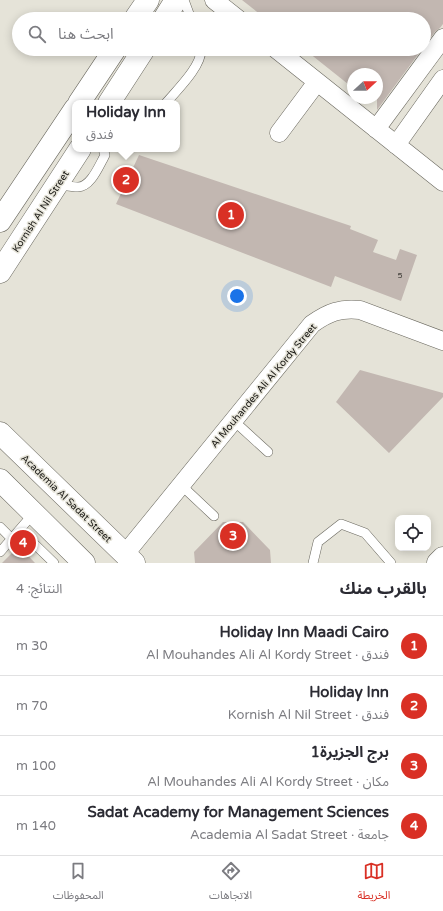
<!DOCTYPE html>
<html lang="ar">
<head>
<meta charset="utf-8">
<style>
	body { margin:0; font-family:"Varela Round","Noto Sans Arabic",sans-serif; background:#f7f7f7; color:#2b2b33; direction:rtl }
	.controls { position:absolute; right:12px; bottom:12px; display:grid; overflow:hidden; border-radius:8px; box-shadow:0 2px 10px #0003 }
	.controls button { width:36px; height:36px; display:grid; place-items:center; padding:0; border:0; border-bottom:1px solid #e1e1e2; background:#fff; color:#2b2b33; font:20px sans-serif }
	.compass { position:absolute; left:347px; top:68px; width:36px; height:36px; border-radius:50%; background:#fff; box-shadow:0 2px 10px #0003; rotate:69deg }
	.you { position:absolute; left:237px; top:296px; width:14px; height:14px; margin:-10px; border:3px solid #fff; border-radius:50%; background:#1a73e8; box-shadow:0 0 0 6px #1a73e833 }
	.badge { display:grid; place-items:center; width:26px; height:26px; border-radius:50%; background:#d93025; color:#fff; font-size:13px; font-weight:700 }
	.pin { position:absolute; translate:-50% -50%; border:2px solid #fff; box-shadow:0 1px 4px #0006 }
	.popup { position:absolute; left:72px; top:100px; width:108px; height:52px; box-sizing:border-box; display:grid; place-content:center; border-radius:8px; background:#fff; filter:drop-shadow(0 1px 3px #0005); font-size:13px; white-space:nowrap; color:#7c7c81 }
	.popup b { font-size:15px; color:#2b2b33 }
	.popup::after { content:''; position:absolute; left:50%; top:100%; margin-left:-8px; border:8px solid transparent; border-top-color:#fff }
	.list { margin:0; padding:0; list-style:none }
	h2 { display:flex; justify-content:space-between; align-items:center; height:52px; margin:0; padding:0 16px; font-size:17px }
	h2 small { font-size:13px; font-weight:400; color:#7c7c81 }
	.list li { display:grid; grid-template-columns:26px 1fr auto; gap:12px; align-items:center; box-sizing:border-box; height:60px; padding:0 16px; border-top:1px solid #e1e1e2 }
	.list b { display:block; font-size:15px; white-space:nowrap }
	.list p { margin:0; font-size:13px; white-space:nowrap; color:#7c7c81 }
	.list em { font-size:13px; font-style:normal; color:#7c7c81 }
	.icon { flex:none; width:22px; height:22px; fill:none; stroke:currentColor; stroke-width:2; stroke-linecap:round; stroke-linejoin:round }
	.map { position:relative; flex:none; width:443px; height:563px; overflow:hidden; direction:ltr }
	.search { position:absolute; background:#fff; box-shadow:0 2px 10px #0003; left:12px; right:12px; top:12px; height:44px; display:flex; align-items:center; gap:10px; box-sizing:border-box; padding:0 14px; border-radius:22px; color:#7c7c81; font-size:15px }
	.sheet { height:292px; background:#fff }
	nav { display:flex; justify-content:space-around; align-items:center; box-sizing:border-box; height:56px; border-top:1px solid #e1e1e2; background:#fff; font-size:11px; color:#7c7c81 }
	nav a { display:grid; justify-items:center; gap:2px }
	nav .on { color:#d93025 }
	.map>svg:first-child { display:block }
</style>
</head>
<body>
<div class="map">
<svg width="443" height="563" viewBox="0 0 443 563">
	<rect width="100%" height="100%" fill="#e5e3d8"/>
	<!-- building -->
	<path fill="#c2b7b1" d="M242 0H443V24L440 28 435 32 424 46V19H266Z
		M304 49H422L377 110V74H353V88Z
		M139 155 351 226 350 229 378 240 373 252 396 260 400 249 417 255 401 301 335 276 331 287 116 204Z
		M360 370 443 393V397L389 453 336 402Z
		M223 522H243L270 550 271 563H195L194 552Z
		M19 546 35 563H2Z"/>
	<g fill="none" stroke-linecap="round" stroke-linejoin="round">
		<defs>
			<path id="service" d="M184 0 191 19
				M166 103C177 90 202 66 201 49
				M58 184C64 185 71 187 78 187 90 187 98 168 103 159L105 155 103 149
				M234 421 268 452
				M181 485 214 516
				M0 527 12 539
				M20 530 54 563
				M0 552 34 513
				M313 563 318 542 341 524 365 533 391 563"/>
			<path id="minor" d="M214 0 238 19
				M276 49 443 182
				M376 129 443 38
				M279 133 317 82
				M396 145 443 79
				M125 554 312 324C329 312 340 308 360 310L443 341"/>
			<path id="tertiary" d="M0 433 134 563
				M0 480 84 563"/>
			<path id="secondary" d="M438 563 443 558"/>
			<path id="trunk" d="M135 19 148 0
				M164 19 176 0
				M79 103 115 49
				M109 103 144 49
				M0 221 75 109
				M0 272 80 149"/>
		</defs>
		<!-- service casing -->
		<use href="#service" stroke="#6a685f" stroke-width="10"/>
		<!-- minor casing -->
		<use href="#minor" stroke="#6a685f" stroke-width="19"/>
		<!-- tertiary casing -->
		<use href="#tertiary" stroke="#6a685f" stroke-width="23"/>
		<!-- secondary casing -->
		<use href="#secondary" stroke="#6a685f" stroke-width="23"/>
		<!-- trunk casing -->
		<use href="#trunk" stroke="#6a685f" stroke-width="23"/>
		<!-- service -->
		<use href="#service" stroke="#fff" stroke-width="9"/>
		<!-- minor -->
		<use href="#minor" stroke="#fff" stroke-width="18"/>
		<!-- tertiary -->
		<use href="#tertiary" stroke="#fff" stroke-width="22"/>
		<!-- secondary -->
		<use href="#secondary" stroke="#fff" stroke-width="22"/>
		<!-- trunk -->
		<use href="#trunk" stroke="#fff" stroke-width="22"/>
	</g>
	<g text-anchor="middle" stroke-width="3" stroke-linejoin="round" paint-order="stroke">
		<!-- number labels -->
		<g font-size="8" fill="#43403b">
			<text x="400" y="278">5</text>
		</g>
		<!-- street labels -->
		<g font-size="10" fill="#191814" stroke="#e5e3d8">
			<text transform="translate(40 211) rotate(-57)" y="4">Kornish Al Nil Street</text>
			<text transform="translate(263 385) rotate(-50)" y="4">Al Mouhandes Ali Al Kordy Street</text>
			<text transform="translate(67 498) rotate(44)" y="4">Academia Al Sadat Street</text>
		</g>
	</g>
</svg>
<div class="controls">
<button><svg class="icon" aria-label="locate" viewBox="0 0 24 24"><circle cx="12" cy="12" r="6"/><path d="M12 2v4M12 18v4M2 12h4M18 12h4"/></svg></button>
</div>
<svg class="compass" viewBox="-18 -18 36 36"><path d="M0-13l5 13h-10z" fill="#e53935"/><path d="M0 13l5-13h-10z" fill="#7c7c81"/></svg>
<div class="you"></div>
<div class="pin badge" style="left:231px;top:215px">1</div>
<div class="pin badge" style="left:126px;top:180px">2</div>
<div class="popup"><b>Holiday Inn</b>فندق</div>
<div class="pin badge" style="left:233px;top:536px">3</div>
<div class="pin badge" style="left:23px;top:543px">4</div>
<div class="search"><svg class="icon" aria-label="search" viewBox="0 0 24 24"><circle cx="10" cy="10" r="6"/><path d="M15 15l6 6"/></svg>ابحث هنا</div>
</div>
<section class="sheet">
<h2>بالقرب منك<small>النتائج: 4</small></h2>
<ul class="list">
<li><span class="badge">1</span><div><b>Holiday Inn Maadi Cairo</b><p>فندق · Al Mouhandes Ali Al Kordy Street</p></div><em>30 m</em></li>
<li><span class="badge">2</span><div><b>Holiday Inn</b><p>فندق · Kornish Al Nil Street</p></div><em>70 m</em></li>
<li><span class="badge">3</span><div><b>برج الجزيرة1</b><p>مكان · Al Mouhandes Ali Al Kordy Street</p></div><em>100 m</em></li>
<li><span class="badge">4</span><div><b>Sadat Academy for Management Sciences</b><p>جامعة · Academia Al Sadat Street</p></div><em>140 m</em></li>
</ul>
</section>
<nav>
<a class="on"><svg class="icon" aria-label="map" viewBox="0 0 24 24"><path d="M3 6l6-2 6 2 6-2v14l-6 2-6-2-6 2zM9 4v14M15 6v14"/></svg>الخريطة</a>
<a><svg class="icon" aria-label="directions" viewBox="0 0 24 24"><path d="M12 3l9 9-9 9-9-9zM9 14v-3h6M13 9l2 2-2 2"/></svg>الاتجاهات</a>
<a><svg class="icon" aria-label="saved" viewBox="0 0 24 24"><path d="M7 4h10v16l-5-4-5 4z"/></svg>المحفوظات</a>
</nav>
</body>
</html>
